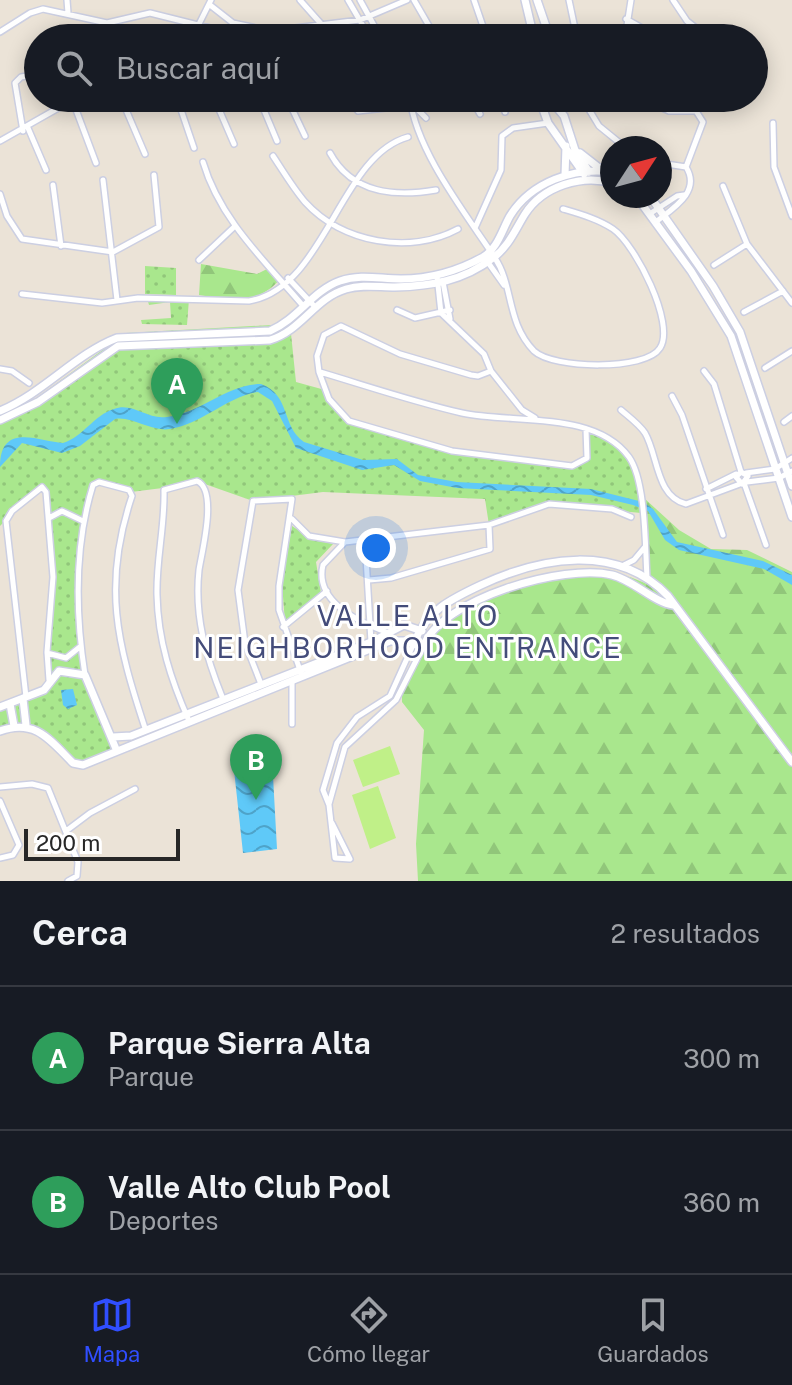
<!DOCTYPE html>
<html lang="es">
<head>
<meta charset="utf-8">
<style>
	body { margin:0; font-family:"Public Sans",sans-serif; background:#20242c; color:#f1f3f6 }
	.compass { position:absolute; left:600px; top:136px; width:72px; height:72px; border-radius:50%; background:#171b24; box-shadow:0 4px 20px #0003; rotate:54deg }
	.scale { position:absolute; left:24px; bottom:20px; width:156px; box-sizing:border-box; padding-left:8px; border:4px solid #272727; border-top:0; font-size:22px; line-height:28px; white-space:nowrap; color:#272727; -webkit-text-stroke:6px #fff; paint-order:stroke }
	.you { position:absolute; left:376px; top:548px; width:28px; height:28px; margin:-20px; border:6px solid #fff; border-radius:50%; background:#1a73e8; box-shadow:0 0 0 12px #1a73e833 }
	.badge { display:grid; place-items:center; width:52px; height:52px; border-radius:50%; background:#304eff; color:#fff; font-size:26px; font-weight:700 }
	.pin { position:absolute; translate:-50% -66px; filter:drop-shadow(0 2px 4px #0008) }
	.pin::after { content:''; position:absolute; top:42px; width:28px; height:24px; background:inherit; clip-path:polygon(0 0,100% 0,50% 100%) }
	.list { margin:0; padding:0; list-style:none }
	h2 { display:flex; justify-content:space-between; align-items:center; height:104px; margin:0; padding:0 32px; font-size:34px }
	h2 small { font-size:26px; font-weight:400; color:#9ea1a6 }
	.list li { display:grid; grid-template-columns:52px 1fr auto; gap:24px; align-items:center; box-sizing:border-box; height:144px; padding:0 32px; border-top:2px solid #363941 }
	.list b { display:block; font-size:30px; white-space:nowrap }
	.list p { margin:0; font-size:26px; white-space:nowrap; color:#9ea1a6 }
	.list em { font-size:26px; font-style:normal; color:#9ea1a6 }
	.icon { flex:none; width:44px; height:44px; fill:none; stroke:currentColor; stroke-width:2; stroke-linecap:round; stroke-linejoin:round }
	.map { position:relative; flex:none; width:792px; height:881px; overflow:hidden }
	.search { position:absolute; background:#171b24; box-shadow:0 4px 20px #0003; left:24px; right:24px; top:24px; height:88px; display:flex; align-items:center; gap:20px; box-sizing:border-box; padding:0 28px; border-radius:44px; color:#9ea1a6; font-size:30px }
	.sheet { height:392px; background:#171b24 }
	nav { display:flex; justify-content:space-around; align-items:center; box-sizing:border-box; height:112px; border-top:2px solid #363941; background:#171b24; font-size:22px; color:#9ea1a6 }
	nav a { display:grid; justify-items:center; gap:4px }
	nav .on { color:#304eff }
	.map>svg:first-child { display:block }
</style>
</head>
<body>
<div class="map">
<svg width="792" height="881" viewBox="0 0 792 881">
	<defs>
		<pattern id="forest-firs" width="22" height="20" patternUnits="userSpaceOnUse" patternTransform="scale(2)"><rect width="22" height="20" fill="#a9e78d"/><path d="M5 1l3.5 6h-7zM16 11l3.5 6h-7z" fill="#91c67a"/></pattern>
		<pattern id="park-dots" width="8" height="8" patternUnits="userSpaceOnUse" patternTransform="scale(2)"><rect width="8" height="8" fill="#a9e78d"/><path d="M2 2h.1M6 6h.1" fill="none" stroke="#91c67a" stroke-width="1.8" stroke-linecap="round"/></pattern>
		<pattern id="water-waves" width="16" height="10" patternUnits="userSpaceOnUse" patternTransform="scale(2)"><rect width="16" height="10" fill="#5fc9f8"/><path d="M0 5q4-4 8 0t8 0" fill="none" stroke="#4ea3c9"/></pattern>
	</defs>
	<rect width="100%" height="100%" fill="#ebe3d7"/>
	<!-- forest -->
	<path fill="url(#forest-firs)" d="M201 264 257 274 267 269 279 280C258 305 229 300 199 295Z
		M644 498 679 530 711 549 747 550 792 572V881H418L416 844 424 730 402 702V695L439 622 513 587 595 572 630 577 650 585Z"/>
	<!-- park -->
	<path fill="url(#park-dots)" d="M145 266 176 268V295L145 294Z
		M147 298 189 299 187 325 142 324 141 320 171 318 170 302 149 305Z
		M290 324 296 382 325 390 349 421 452 451 572 466 585 461 586 429C628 442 637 473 641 513L549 504 489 525 485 499 323 492 253 501 202 483 131 492 99 482C70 510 76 631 85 669 91 696 106 723 116 749L83 765 67 758 26 726 0 731V704L44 691 49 680 46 666 53 577 46 486 40 485 0 526V412L35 399 126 333Z
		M292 526 310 538 333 544 316 562 321 593 285 623 282 583Z"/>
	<!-- pitch -->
	<path fill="#c0f088" d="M390 746 400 774 363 787 353 760Z
		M378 786 396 838 370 849 352 795Z"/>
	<!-- water -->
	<path fill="url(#water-waves)" d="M261 384C291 395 281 426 304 442L363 460 397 459 418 475 457 482 591 489 643 502 653 509 677 542 763 561 792 575V585L764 569 679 550 665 540 648 511 633 505 591 495 457 488 420 481 394 465 362 470 296 448 272 401 258 392C227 397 202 424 170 429 150 432 133 416 115 419L80 446 62 453 22 443 0 467C0 421 40 442 63 443 83 437 94 415 114 409 133 402 147 420 167 417 201 413 227 384 261 384Z
		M73 689 77 705 68 709 63 705 61 690Z
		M272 758 277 849 243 853 234 770Z"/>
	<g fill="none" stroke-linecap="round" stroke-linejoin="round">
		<defs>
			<path id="minor" d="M67 0 68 13
				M300 0 323 26
				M348 0 370 38
				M360 0 381 38
				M414 0 436 38
				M474 0 487 38
				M569 0 577 38
				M673 0 687 21 701 32 699 38
				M210 5 233 23 261 29
				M626 19 642 28 648 38
				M198 26 211 0
				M316 27 321 38
				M0 32 30 13 43 9 107 23 150 13 238 35 360 20 407 0
				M625 34 643 30
				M625 38 631 0
				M121 98 145 154
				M177 98 194 148
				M191 98 218 107 244 98
				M259 98 277 141
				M287 98 305 136
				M348 98 358 111 413 105 426 118
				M404 98 409 108
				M410 98C416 151 466 214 495 258 514 287 506 322 534 351 553 369 646 371 660 348 676 324 635 244 613 229 598 219 580 214 563 209
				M471 98 480 114
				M502 98 505 112
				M582 98 599 126 626 148
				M641 98 669 111H696L703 122 686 167C701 191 675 207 657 221
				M72 99 96 163
				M218 107 234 144
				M773 123 774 167 792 216
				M28 128 46 170
				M23 131 15 83 21 77 38 74
				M0 141 76 98
				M330 153C352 194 395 197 436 190
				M273 156C283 171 293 188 305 202 342 243 410 255 458 229
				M203 162C220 220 266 262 304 307
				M660 163 686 167
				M103 180 117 300
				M53 185 61 246
				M723 186 747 244 792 303
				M0 194 7 216 22 239 113 252 159 227 154 175
				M651 213 677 196 684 195
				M475 228 501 170 502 136 513 128 548 123
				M199 260 234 227
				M487 261 504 285
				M714 265 747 244
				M437 276 441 313 484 354 491 371 522 410 535 418
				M288 278 316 308
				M443 282 450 319
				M22 294 102 303 138 298 249 301C326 288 339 156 408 137
				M397 310 415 318 450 310
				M744 312 783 291
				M765 368 792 351
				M0 369 12 371 29 383
				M491 371 478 376 471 375 400 354 341 326 324 335 317 356 319 372 329 399 349 421 452 451 572 466 587 458 586 429
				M704 371 714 384 741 472 748 476 742 484 736 477 741 472
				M320 372C367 386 414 402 462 413 512 424 595 410 629 457 646 481 645 546 647 577
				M672 396 682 415 723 535
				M621 410C629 417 639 424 645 433 658 455 656 497 686 504L740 484
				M784 422 792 416
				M746 473 775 469 792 458
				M747 482 779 478 792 471
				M744 483 766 545
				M706 489 736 474
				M49 518 62 511 83 521
				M292 519 309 536 345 542 489 525 549 504 612 509 631 517
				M365 540 371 642
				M344 543 323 565C314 602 361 623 389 633
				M622 566 634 560 644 548
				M369 580 391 578 490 549 489 525
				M283 627 327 591
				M47 653 66 658 81 646
				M85 675C75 611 74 547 93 485L99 482 129 490 132 496C102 585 117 643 145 728
				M292 681V724
				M261 684 245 643 238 590 253 501 292 499 279 586V610L301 673
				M26 697 6 521 12 511 42 487 46 492 53 577 47 652 49 680
				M189 721C171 680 158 641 157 595 156 560 165 526 164 490L197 481C218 490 202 551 199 570 194 616 206 657 223 699
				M0 787 32 784 48 788 78 862 77 876 68 881
				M0 801 19 845 13 855 0 858
				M329 804 345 747 396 700 423 647
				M332 823 350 859 335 858 329 805 323 790 337 743 357 717 390 696 414 643
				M66 831 90 813 135 789"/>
			<path id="tertiary" d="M525 0 534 38
				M537 0 550 38
				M539 98 548 123 584 174
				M549 98 564 116 575 150 589 172
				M580 153 603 171
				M565 175 566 146
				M636 196 691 271 731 336 792 517
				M650 196 713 286 740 332 792 486
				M0 411C44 393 75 354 117 338L270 331C298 319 312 291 340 281 361 274 379 279 401 279 430 279 458 271 483 257 498 248 502 230 510 216 531 182 574 167 612 172
				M0 420 38 402 118 346 270 340C301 331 315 298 346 289 362 284 378 287 395 287 431 286 463 281 493 258 509 246 515 230 525 214 543 186 582 174 612 183
				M414 643C426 611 451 599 481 585 541 557 617 543 668 596L792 762
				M23 699 26 725
				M10 704 14 726
				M0 707 44 690 59 671 85 675 116 749
				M0 731C35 718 50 740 73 763L83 765 390 641H404L423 647C440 599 565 563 612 575 633 580 655 603 673 605
				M113 737 131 736 371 642 404 625 422 631"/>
		</defs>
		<!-- minor casing -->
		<use href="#minor" stroke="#cccfe2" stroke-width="8"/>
		<!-- tertiary casing -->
		<use href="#tertiary" stroke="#cccfe2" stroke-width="10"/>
		<!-- minor -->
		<use href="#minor" stroke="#fff" stroke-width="5"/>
		<!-- tertiary -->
		<use href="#tertiary" stroke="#fff" stroke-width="7"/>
	</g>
	<g text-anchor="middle" stroke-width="6" stroke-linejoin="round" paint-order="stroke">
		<!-- neighbourhood labels -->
		<g font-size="28" letter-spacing="2" fill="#444c7a" stroke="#fff">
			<text x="408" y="626">VALLE ALTO<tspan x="408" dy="32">NEIGHBORHOOD ENTRANCE</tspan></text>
		</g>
	</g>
</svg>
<svg class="compass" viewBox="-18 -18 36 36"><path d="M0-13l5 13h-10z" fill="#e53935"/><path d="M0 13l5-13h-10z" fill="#9ea1a6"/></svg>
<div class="scale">200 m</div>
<div class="you"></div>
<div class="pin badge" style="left:177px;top:424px;background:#2e9e5b">A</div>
<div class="pin badge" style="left:256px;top:800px;background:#2e9e5b">B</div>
<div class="search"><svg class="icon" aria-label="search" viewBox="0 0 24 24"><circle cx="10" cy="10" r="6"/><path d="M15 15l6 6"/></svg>Buscar aquí</div>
</div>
<section class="sheet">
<h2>Cerca<small>2 resultados</small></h2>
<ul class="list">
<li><span class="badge" style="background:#2e9e5b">A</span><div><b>Parque Sierra Alta</b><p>Parque</p></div><em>300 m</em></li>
<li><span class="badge" style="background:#2e9e5b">B</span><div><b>Valle Alto Club Pool</b><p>Deportes</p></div><em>360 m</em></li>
</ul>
</section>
<nav>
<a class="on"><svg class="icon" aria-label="map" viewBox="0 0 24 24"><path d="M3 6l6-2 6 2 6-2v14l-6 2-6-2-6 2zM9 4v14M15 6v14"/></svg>Mapa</a>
<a><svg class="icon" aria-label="directions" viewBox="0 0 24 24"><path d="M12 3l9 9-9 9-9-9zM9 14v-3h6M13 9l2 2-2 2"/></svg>Cómo llegar</a>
<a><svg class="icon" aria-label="saved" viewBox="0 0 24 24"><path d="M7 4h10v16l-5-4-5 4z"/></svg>Guardados</a>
</nav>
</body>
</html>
